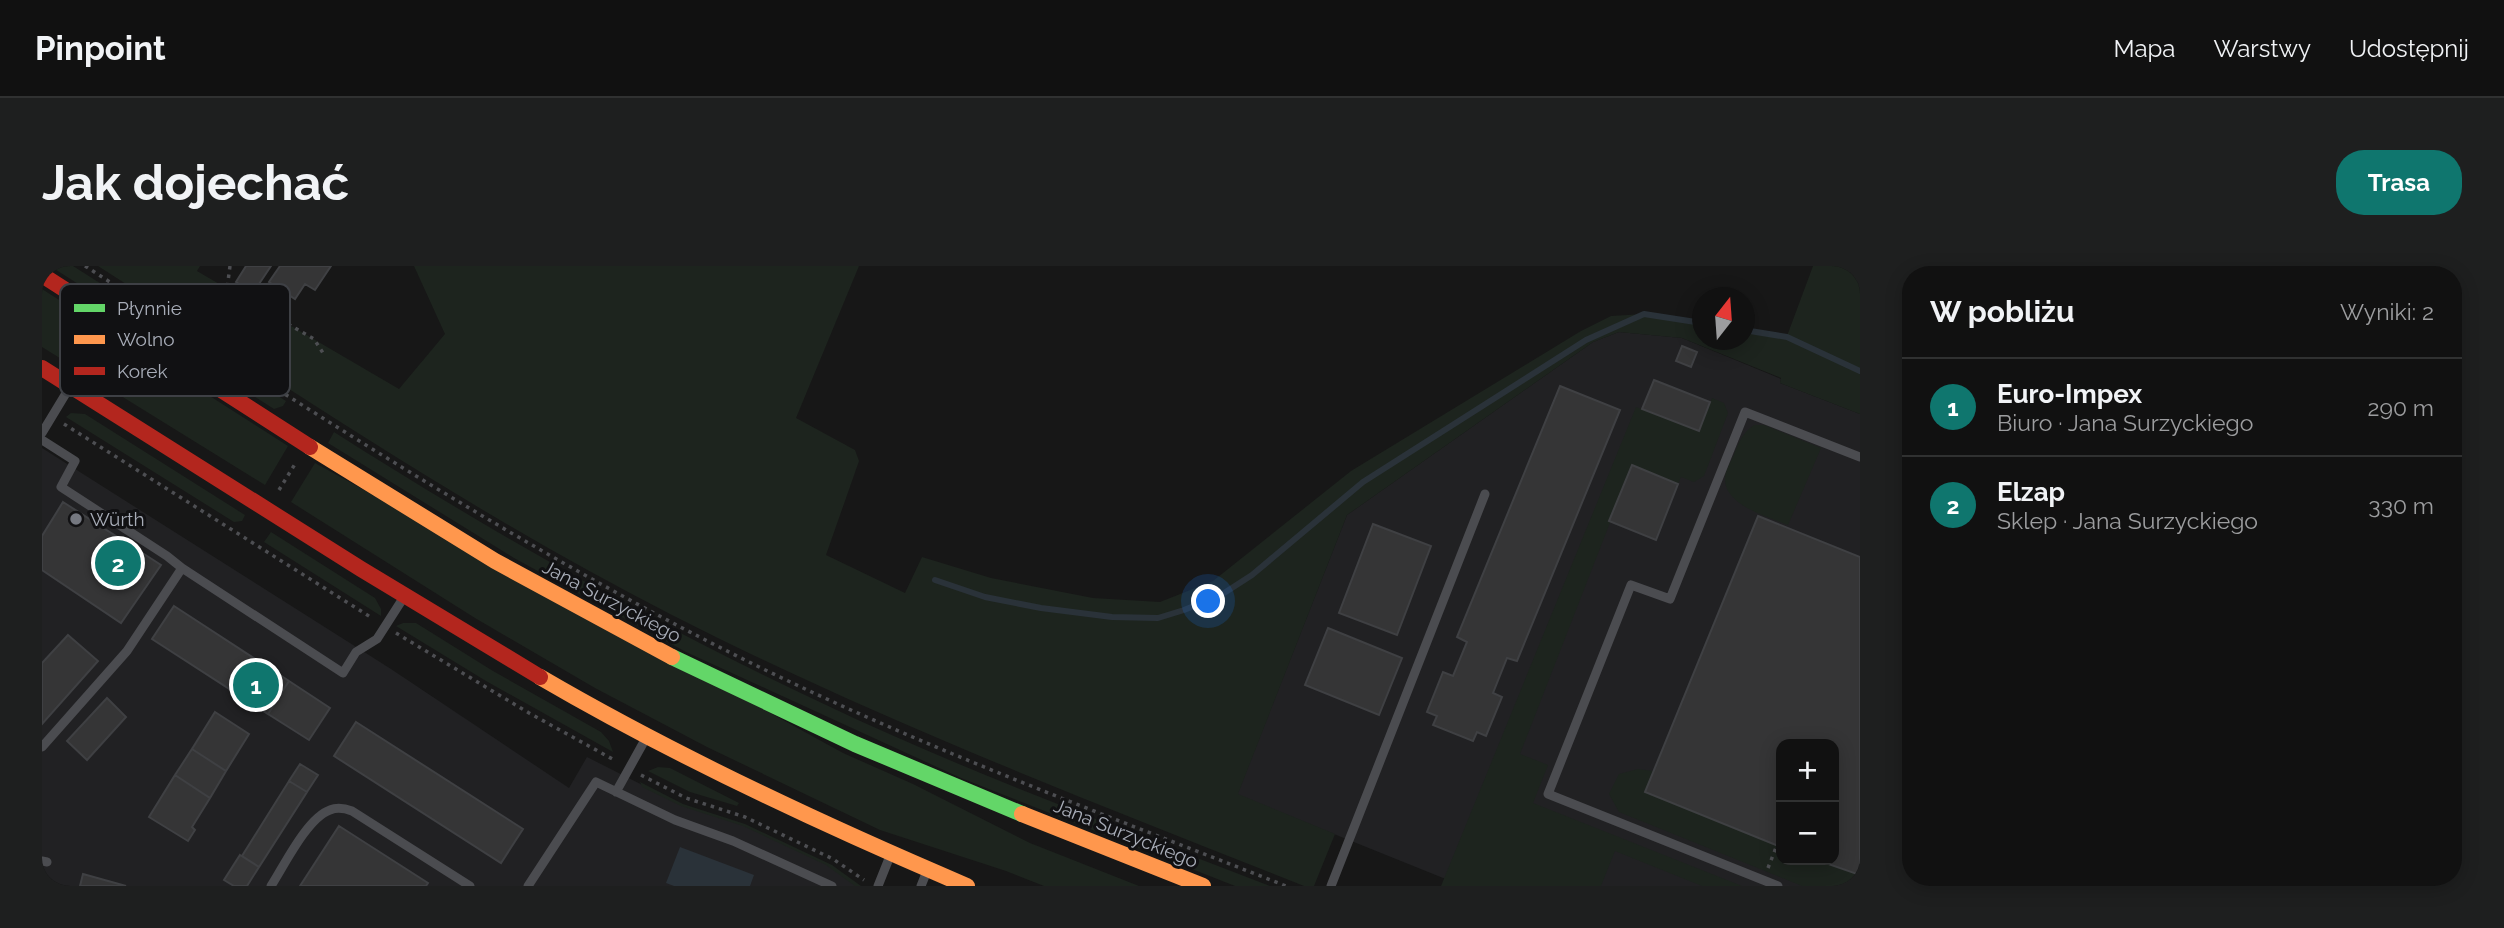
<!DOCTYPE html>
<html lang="pl">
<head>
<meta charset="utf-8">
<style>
	body { margin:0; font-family:Raleway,sans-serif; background:#1e1f1f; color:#f1f3f6 }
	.controls { position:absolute; right:21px; bottom:21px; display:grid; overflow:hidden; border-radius:14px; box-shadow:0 4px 18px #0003 }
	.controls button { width:63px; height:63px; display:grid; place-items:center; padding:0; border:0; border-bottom:2px solid #303131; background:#111; color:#f1f3f6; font:35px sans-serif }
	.compass { position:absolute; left:1650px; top:21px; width:63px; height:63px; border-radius:50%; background:#111; box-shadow:0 4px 18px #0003; rotate:17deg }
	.you { position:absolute; left:1167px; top:336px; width:24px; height:24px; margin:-18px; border:5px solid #fff; border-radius:50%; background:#1a73e8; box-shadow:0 0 0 10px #1a73e833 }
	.badge { display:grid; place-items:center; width:46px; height:46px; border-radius:50%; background:#0f766e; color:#fff; font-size:23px; font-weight:700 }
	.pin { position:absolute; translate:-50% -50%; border:4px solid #fff; box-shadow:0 2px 7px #0006 }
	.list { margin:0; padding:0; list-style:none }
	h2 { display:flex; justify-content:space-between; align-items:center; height:91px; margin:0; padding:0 28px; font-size:30px }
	h2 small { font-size:23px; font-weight:400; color:#9c9d9f }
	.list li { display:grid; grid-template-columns:46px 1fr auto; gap:21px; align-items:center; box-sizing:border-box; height:98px; padding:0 28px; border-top:2px solid #303131 }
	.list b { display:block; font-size:26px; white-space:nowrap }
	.list p { margin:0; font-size:23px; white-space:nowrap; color:#9c9d9f }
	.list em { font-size:23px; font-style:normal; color:#9c9d9f }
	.map { position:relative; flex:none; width:1818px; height:620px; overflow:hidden; border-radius:28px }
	header { display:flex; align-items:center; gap:42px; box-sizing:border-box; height:98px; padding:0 35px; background:#111; border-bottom:2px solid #303131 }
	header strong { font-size:33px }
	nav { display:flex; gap:38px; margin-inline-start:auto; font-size:24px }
	.intro { display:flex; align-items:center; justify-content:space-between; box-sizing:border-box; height:168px; padding:0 42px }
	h1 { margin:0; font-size:49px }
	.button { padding:18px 32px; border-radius:28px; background:#0f766e; color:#fff; font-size:24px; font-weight:700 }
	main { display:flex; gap:42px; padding:0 42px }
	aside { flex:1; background:#111; border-radius:28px; box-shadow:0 4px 18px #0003 }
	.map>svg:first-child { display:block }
</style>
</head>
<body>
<header>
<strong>Pinpoint</strong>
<nav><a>Mapa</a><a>Warstwy</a><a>Udostępnij</a></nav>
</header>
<div class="intro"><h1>Jak dojechać</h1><a class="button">Trasa</a></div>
<main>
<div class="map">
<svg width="1818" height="620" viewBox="0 0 1818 620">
	<rect width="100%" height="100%" fill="#171717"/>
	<!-- built -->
	<path fill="#212123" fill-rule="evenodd" d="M1577 66 1640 72 1739 113 1738 117 1818 148V620H1421L1195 529 1305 249 1551 76ZM1739 478H1792V594H1739Z
		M0 182 349 403 527 522 545 491 638 538 699 558 787 599 816 620H0Z"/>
	<!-- green -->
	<path fill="#1d241e" d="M8 0H31L244 135 241 140 232 143Z
		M56 0H158L155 5 357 123 403 68 372 0H817L754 152 813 184 817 195 784 289 863 327 880 291 949 312 1051 332 1118 336 1171 315 1309 205 1539 65 1569 50 1602 48 1660 57V74H1702L1703 64 1745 70 1771 0H1818V148L1738 117 1739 112 1640 72 1577 66 1551 76 1305 249 1196 528 1293 568 1272 620H1262C1048 535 833 453 628 348 430 247 244 120 56 0Z
		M0 23 246 180 223 219 0 81Z
		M1670 132 1682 137 1686 147 1662 210 1652 216 1639 211 1636 218 1590 200 1478 488 1506 499 1491 537 1700 620H1660L1573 585 1559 620H1399L1594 141 1657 165Z
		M29 147 43 148 203 249 200 255 192 256 24 151Z
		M1712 159H1722L1779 182 1746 259C1726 251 1682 239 1683 212 1683 205 1688 197 1691 191 1696 178 1700 167 1712 159Z
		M292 166C451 267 611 358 782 438 927 507 1078 562 1228 620H1193L919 512 644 386 472 292 286 177Z
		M273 197 801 487 871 518 988 577 1097 620H1002L964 605 838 564 665 481 553 422 433 352 249 236Z
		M229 266 333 332 339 343V350L222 276Z
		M361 357H374L451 405 559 466 567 475 571 486 444 415 354 360Z
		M616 501 628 502 697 537 695 540 648 526 606 505Z
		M1596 503 1611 505 1603 526 1739 581V594H1775L1818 609V620H1760L1577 546 1567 528 1577 508Z
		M598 516 641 538 703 558 790 599 819 620H813L784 599 701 560 639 540 600 521Z"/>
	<!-- water -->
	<path fill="#2a3239" d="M638 581 712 609 708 620H632L624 617Z"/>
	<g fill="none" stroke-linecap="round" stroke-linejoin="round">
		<!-- stream -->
		<path stroke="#2a3239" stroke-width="6" d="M1702 64 1745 71 1818 105
			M893 314 943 331 999 342 1070 351 1116 352 1142 344 1179 329 1210 309 1321 216 1544 74 1602 48 1660 57"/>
	</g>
	<!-- building -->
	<path fill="#353536" stroke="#3f4043" stroke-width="2" d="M204 0H229L211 27 194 16Z
		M238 0H289L273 24 263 18 253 33 227 16Z
		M1640 80 1655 86 1649 101 1634 95Z
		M1612 114 1668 136 1657 165 1600 143Z
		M1518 120 1578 144 1475 395 1465 392 1451 427 1460 431 1444 470 1435 466 1431 475 1391 459 1395 450 1385 446 1401 406 1411 410 1425 376 1415 371Z
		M1590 199 1636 218 1614 274 1567 255Z
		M21 236 119 299 79 357 0 304V270Z
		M1716 250 1818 291V609L1775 594H1792V478H1739V581L1603 526Z
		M1331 258 1389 280 1355 369 1297 347Z
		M132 340 247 415 226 448 110 373Z
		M1286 362 1360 392 1337 449 1263 419Z
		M26 369 56 395 0 458V397Z
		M247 415 288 442 267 474 226 448Z
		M65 432 84 451 45 494 25 475Z
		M173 446 207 468 184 505 150 483Z
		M314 456 481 563 459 597 292 490Z
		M150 483 184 505 168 532 133 509Z
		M258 498 276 509 265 526 247 515Z
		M133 509 168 532 150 561 153 564 146 575 107 551Z
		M247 515 265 526 217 601 200 590Z
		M297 560 386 617 384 620H258Z
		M198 589 217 601 205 620H192L182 614Z
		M41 608 84 620H38Z"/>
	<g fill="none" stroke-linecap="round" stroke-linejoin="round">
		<!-- path -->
		<path stroke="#4d4e52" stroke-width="3.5" stroke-dasharray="3.5 5" stroke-linecap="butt" d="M43 0C255 136 466 275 691 388 870 478 1059 547 1244 620
			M188 0 185 23 272 73 281 87
			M22 158 330 352
			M237 224 253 198
			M354 367 487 447 574 495
			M599 509 644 532 703 551 791 593 822 614
			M1726 602 1735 579"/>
		<!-- lane -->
		<path stroke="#4b4c50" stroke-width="9" d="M0 167 26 124
			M0 174 33 195 19 221 125 290 140 302 85 385 0 481
			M140 302 301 407 314 386 335 373 360 334
			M574 526 604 472
			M0 595 5 596
			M229 620C242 600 265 552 288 544 295 541 302 542 310 545L428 620
			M486 620 554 516 633 554 691 575 790 620
			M836 620 848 590
			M879 620 885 605
			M1289 620 1443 228
			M1736 620 1506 528 1589 319 1628 333 1703 146 1818 191"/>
		<!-- fast -->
		<path stroke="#63d668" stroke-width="16" d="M630 391 813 478 980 548"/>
		<!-- slow -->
		<path stroke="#ff974d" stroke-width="16" d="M268 181 453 295 630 391
			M498 411C635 491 779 558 925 620
			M980 548 1161 620"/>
		<!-- jam -->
		<path stroke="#b3261e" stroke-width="16" d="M0 9 268 181
			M0 102 319 303 498 411"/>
	</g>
	<!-- markers -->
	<circle fill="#757880" stroke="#111113" stroke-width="2.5" cx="34" cy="253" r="7"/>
	<g text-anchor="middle" stroke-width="6" stroke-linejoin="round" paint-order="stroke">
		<!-- poi labels -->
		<g font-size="19" fill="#a8adb8" stroke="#111113" text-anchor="start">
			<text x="48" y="260">Würth</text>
		</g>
		<!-- street labels -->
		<g font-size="19" fill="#a8adb8" stroke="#111113">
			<text transform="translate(570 335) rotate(28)" y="7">Jana Surzyckiego</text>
			<text transform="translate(1084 567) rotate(22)" y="7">Jana Surzyckiego</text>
		</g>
	</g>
	<!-- legend -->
	<rect x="18" y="18" width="230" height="112" rx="10" fill="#111113" stroke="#3e4045" stroke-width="2"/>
	<rect x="32" y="38" width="31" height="8" fill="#63d668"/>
	<rect x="32" y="69" width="31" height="9" fill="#ff974d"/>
	<rect x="32" y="101" width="31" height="8" fill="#b3261e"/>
	<g font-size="19" fill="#a8adb8">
		<text x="75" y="49">Płynnie</text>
		<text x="75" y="80">Wolno</text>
		<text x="75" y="112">Korek</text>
	</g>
</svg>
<div class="controls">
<button>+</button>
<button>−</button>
</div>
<svg class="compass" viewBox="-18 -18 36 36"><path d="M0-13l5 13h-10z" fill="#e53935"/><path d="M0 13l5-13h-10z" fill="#9c9d9f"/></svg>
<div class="you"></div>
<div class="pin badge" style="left:214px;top:419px">1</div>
<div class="pin badge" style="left:76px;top:297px">2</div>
</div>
<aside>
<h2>W pobliżu<small>Wyniki: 2</small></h2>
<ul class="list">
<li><span class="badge">1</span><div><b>Euro-Impex</b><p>Biuro · Jana Surzyckiego</p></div><em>290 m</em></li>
<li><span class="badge">2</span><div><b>Elzap</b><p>Sklep · Jana Surzyckiego</p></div><em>330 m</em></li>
</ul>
</aside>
</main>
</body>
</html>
